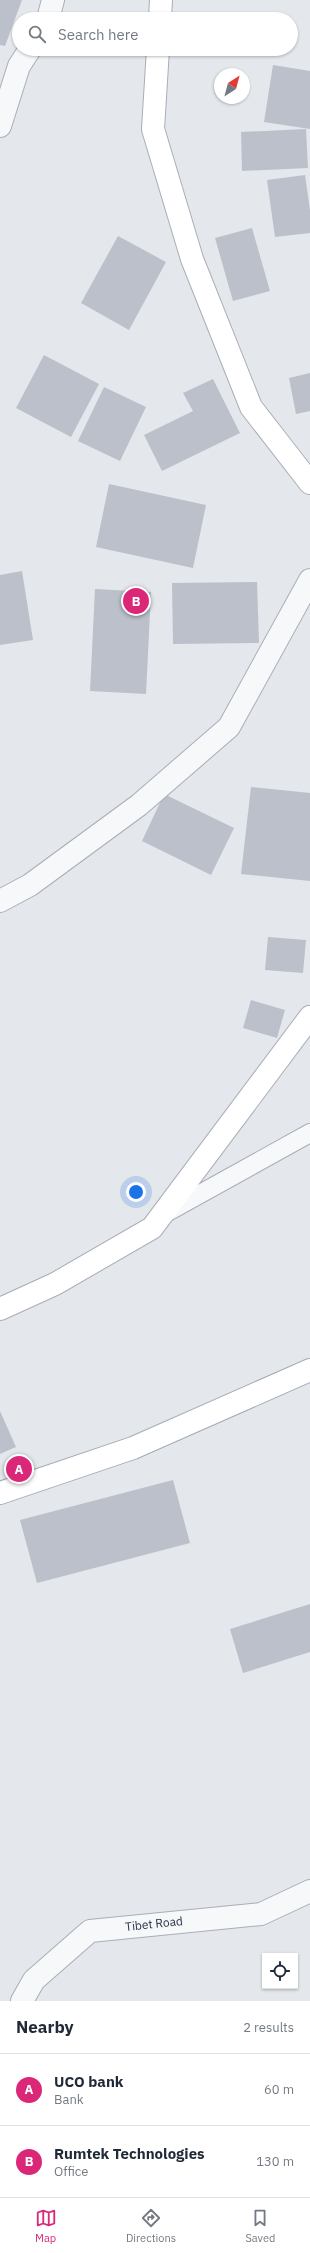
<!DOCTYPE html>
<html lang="en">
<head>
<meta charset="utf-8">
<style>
	body { margin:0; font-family:"IBM Plex Sans",sans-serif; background:#f2f2f3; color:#1f2937 }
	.controls { position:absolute; right:12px; bottom:12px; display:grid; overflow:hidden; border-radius:0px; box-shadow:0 1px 3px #0004 }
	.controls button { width:36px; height:36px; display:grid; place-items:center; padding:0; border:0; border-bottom:1px solid #e0e1e3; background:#fff; color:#1f2937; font:20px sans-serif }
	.compass { position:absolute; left:214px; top:68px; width:36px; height:36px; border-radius:50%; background:#fff; box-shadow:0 1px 3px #0004; rotate:36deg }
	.you { position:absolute; left:136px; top:1192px; width:14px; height:14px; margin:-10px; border:3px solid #fff; border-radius:50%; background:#1a73e8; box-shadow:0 0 0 6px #1a73e833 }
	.badge { display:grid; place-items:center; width:26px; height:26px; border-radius:50%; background:#db2777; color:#fff; font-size:13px; font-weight:700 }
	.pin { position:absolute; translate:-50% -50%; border:2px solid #fff; box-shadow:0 1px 4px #0006 }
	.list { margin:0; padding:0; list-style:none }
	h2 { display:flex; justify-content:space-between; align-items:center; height:52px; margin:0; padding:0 16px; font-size:17px }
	h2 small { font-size:13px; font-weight:400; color:#747a83 }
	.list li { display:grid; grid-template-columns:26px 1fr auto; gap:12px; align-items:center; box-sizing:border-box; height:72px; padding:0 16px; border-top:1px solid #e0e1e3 }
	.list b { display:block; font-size:15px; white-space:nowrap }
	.list p { margin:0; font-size:13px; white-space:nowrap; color:#747a83 }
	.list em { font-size:13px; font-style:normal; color:#747a83 }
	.icon { flex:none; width:22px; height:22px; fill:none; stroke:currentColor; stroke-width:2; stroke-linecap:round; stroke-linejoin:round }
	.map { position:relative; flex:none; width:310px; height:2001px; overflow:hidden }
	.search { position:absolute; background:#fff; box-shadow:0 1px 3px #0004; left:12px; right:12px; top:12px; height:44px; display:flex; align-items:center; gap:10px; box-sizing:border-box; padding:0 14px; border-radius:22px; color:#747a83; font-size:15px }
	.sheet { height:196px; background:#fff }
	nav { display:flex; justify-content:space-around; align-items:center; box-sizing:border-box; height:56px; border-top:1px solid #e0e1e3; background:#fff; font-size:11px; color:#747a83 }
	nav a { display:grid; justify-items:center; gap:2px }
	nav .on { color:#db2777 }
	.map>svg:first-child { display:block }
</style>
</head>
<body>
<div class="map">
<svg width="310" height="2001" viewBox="0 0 310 2001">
	<rect width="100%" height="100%" fill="#e4e7ec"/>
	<!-- building -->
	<path fill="#bbc0ca" d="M0 0H22L5 46 0 45Z
		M273 65 310 71V129L264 122Z
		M306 129 308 168 242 171 241 132Z
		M305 175 310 210V233L275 237 267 180Z
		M252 228 270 291 233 301 215 238Z
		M118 236 166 262 129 330 81 303Z
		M44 355 99 384 71 437 16 408Z
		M310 373V411L296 414 289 378Z
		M213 379 240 433 162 471 144 435 193 411 183 393Z
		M104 387 146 407 120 461 78 441Z
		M109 484 206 505 193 568 96 547Z
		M22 571 33 640 0 645V575Z
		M257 582 259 643 173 644 172 583Z
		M95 589 151 592 146 694 90 691Z
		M251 787 310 793V881L241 874Z
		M164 794 234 828 211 875 142 841Z
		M268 937 306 940 303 973 265 970Z
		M251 1000 285 1010 277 1038 243 1028Z
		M0 1411 16 1447 0 1454Z
		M173 1480 190 1543 37 1583 20 1520Z
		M310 1604V1652L243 1673 230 1629Z"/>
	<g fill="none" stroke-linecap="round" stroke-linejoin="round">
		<defs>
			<path id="service" d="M164 1214 310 1133"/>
			<path id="minor" d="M48 19 53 0
				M0 126 19 66 30 49
				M0 901 30 885 139 805 229 727 310 580"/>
			<path id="tertiary" d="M22 2001 34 1980 90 1931 261 1914 310 1891"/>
			<path id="secondary" d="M160 19 161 0
				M158 49 153 129 192 259 251 407 310 483
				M0 1309 55 1284 152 1228 310 1017"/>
			<path id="primary" d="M0 1493 133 1448 310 1370"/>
		</defs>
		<!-- service casing -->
		<use href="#service" stroke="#a9aeb7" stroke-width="20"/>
		<!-- minor casing -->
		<use href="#minor" stroke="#a9aeb7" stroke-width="24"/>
		<!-- tertiary casing -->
		<use href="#tertiary" stroke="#a9aeb7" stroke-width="24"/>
		<!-- secondary casing -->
		<use href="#secondary" stroke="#a9aeb7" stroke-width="24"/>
		<!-- primary casing -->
		<use href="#primary" stroke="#a3abb8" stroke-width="24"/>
		<!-- service -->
		<use href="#service" stroke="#f7f8fa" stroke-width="18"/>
		<!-- minor -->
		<use href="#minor" stroke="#f7f8fa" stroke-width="22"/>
		<!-- tertiary -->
		<use href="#tertiary" stroke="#f7f8fa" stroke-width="22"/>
		<!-- secondary -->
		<use href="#secondary" stroke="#fff" stroke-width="22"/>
		<!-- primary -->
		<use href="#primary" stroke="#fff" stroke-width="22"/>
	</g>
	<g text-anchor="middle" stroke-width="3" stroke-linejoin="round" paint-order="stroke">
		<!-- street labels -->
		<g font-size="12" fill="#2b3445" stroke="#f4f6f9">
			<text transform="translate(154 1924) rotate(-6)" y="4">Tibet Road</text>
		</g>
	</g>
</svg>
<div class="controls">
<button><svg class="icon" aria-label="locate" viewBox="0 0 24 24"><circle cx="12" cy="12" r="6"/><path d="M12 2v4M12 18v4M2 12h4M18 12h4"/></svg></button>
</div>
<svg class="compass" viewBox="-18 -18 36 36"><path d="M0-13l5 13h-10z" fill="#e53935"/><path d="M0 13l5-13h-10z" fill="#747a83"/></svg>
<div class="you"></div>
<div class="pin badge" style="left:19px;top:1469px">A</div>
<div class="pin badge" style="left:136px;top:601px">B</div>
<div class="search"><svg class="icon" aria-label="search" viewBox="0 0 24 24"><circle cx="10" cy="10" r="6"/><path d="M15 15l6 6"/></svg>Search here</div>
</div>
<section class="sheet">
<h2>Nearby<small>2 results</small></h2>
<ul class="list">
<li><span class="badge">A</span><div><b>UCO bank</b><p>Bank</p></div><em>60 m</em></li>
<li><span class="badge">B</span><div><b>Rumtek Technologies</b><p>Office</p></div><em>130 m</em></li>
</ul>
</section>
<nav>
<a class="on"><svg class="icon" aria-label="map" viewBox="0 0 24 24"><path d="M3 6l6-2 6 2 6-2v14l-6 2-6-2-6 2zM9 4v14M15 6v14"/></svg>Map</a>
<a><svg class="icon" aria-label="directions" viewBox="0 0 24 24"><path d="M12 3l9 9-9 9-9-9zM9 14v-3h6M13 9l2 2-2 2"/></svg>Directions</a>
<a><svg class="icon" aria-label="saved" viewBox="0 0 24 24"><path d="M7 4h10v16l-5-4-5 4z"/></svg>Saved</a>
</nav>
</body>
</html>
